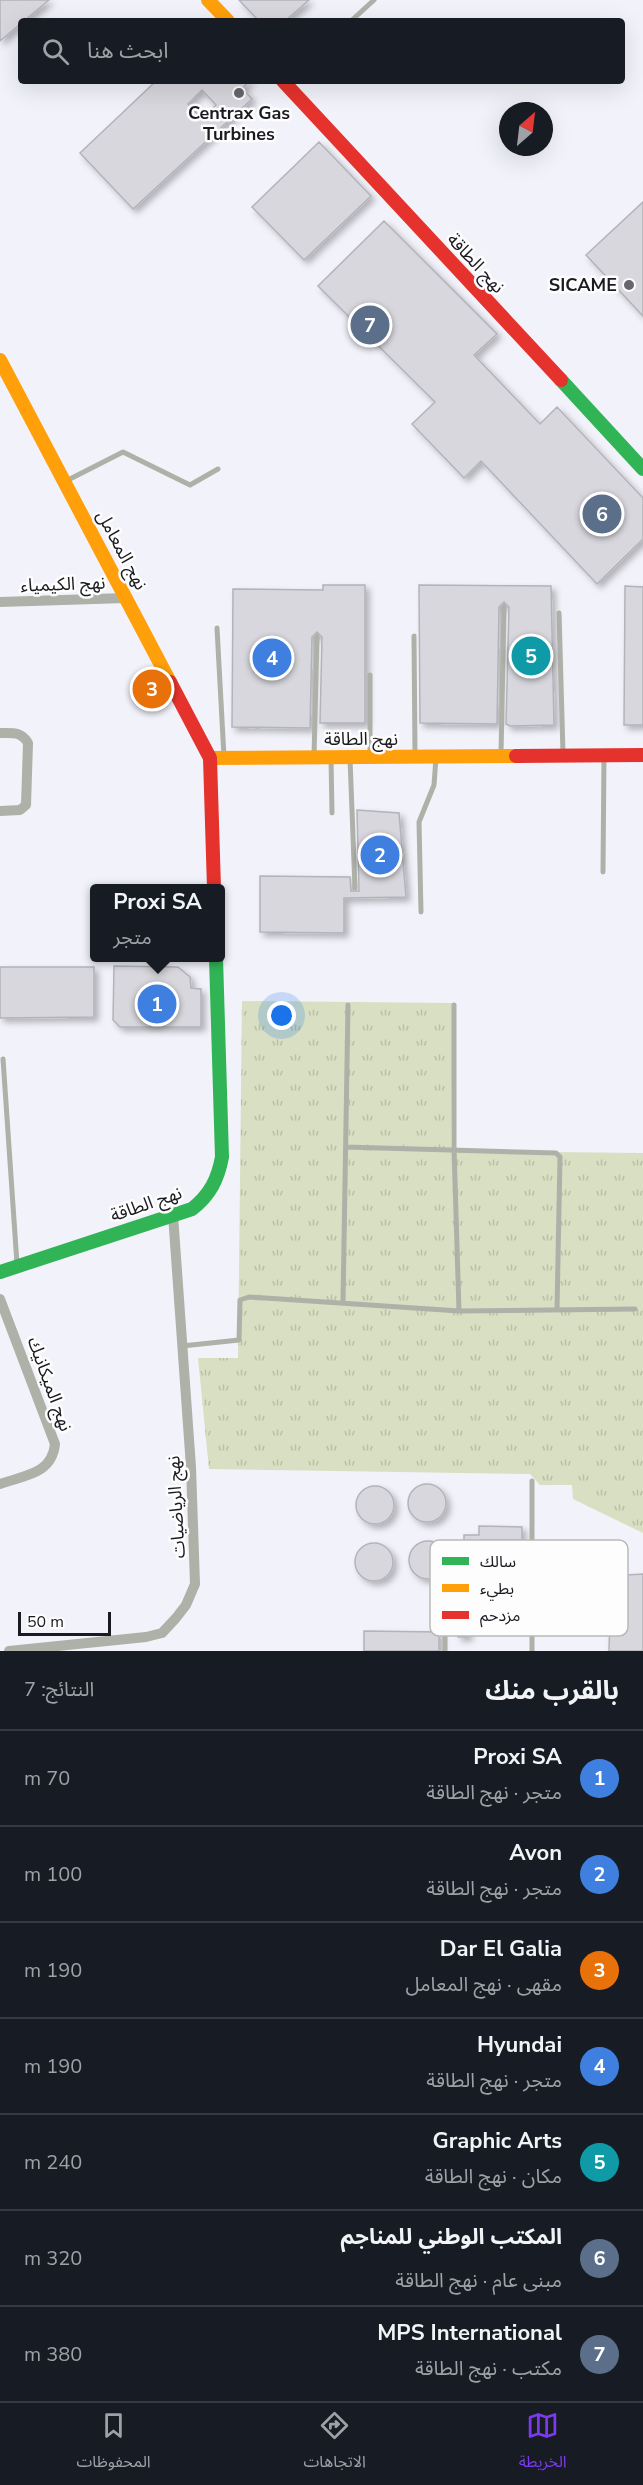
<!DOCTYPE html>
<html lang="ar">
<head>
<meta charset="utf-8">
<style>
	body { margin:0; font-family:"Nunito Sans","Noto Sans Arabic",sans-serif; background:#20242c; color:#f1f3f6; direction:rtl }
	.compass { position:absolute; left:499px; top:102px; width:54px; height:54px; border-radius:50%; background:#171b24; box-shadow:0 6px 24px #0002; rotate:28deg }
	.scale { position:absolute; left:18px; bottom:15px; width:93px; box-sizing:border-box; padding-left:6px; border:3px solid #1a1a20; border-top:0; font-size:16px; line-height:21px; white-space:nowrap; color:#1a1a20; -webkit-text-stroke:4px #fdfdfd; paint-order:stroke }
	.you { position:absolute; left:282px; top:1016px; width:21px; height:21px; margin:-15px; border:4px solid #fff; border-radius:50%; background:#1a73e8; box-shadow:0 0 0 9px #1a73e833 }
	.badge { display:grid; place-items:center; width:39px; height:39px; border-radius:50%; background:#7c3aed; color:#fff; font-size:20px; font-weight:700 }
	.pin { position:absolute; translate:-50% -50%; border:3px solid #fff; box-shadow:0 2px 6px #0006 }
	.popup { position:absolute; left:90px; top:884px; width:135px; height:78px; box-sizing:border-box; display:grid; place-content:center; border-radius:6px; background:#171b24; filter:drop-shadow(0 2px 4px #0005); font-size:20px; white-space:nowrap; color:#9ea1a6 }
	.popup b { font-size:22px; color:#f1f3f6 }
	.popup::after { content:''; position:absolute; left:50%; top:100%; margin-left:-12px; border:12px solid transparent; border-top-color:#171b24 }
	.list { margin:0; padding:0; list-style:none }
	h2 { display:flex; justify-content:space-between; align-items:center; height:78px; margin:0; padding:0 24px; font-size:26px }
	h2 small { font-size:20px; font-weight:400; color:#9ea1a6 }
	.list li { display:grid; grid-template-columns:39px 1fr auto; gap:18px; align-items:center; box-sizing:border-box; height:96px; padding:0 24px; border-top:2px solid #363941 }
	.list b { display:block; font-size:22px; white-space:nowrap }
	.list p { margin:0; font-size:20px; white-space:nowrap; color:#9ea1a6 }
	.list em { font-size:20px; font-style:normal; color:#9ea1a6 }
	.icon { flex:none; width:33px; height:33px; fill:none; stroke:currentColor; stroke-width:2; stroke-linecap:round; stroke-linejoin:round }
	.map { position:relative; flex:none; width:643px; height:1651px; overflow:hidden; direction:ltr }
	.search { position:absolute; background:#171b24; box-shadow:0 6px 24px #0002; left:18px; right:18px; top:18px; height:66px; display:flex; align-items:center; gap:15px; box-sizing:border-box; padding:0 21px; border-radius:6px; color:#9ea1a6; font-size:22px }
	.sheet { height:750px; background:#171b24 }
	nav { display:flex; justify-content:space-around; align-items:center; box-sizing:border-box; height:84px; border-top:2px solid #363941; background:#171b24; font-size:16px; color:#9ea1a6 }
	nav a { display:grid; justify-items:center; gap:3px }
	nav .on { color:#7c3aed }
	.map>svg:first-child { display:block }
</style>
</head>
<body>
<div class="map">
<svg width="643" height="1651" viewBox="0 0 643 1651">
	<defs>
		<pattern id="grass-tufts" width="24" height="20" patternUnits="userSpaceOnUse" patternTransform="scale(1.5)"><rect width="24" height="20" fill="#d9dfc2"/><path d="M3 7l-1-3M5 7V3M7 7l1-3M15 17l-1-3M17 17v-4M19 17l1-3" fill="none" stroke="#babfa6"/></pattern>
		<filter id="shadow"><feDropShadow dx="4" dy="4" stdDeviation="3" flood-color="#0004"/></filter>
	</defs>
	<rect width="100%" height="100%" fill="#f2f2fa"/>
	<!-- grass -->
	<path fill="url(#grass-tufts)" d="M242 1001 453 1003 451 1151 643 1153V1533L573 1499 572 1485H540L530 1474 209 1469 198 1358H238Z"/>
	<!-- building -->
	<path fill="#d7d7dd" stroke="#b3b3b9" stroke-width="1.5" fill-rule="evenodd" filter="url(#shadow)" d="M0 0H49L0 41Z
		M239 0H309L285 21H259Z
		M156 81H250L242 88 252 99 133 209 80 153ZM202 90 216 105 202 119 188 104Z
		M319 142 371 196 304 260 252 207Z
		M643 202V316L586 255Z
		M384 221 497 334 474 355 540 424 557 407 643 498V539L597 584 481 461 464 478 412 424 435 402 318 286Z
		M323 585H365V723H320L322 637 317 632 312 637 310 728 232 727 233 589 323 590Z
		M419 585 551 586 554 725 510 726 506 724 509 607 504 602 499 607 497 724 420 723Z
		M625 586 643 587V725H624Z
		M357 810 399 813 406 897 344 898V933L260 932V876L350 877 351 891H359Z
		M114 966 178 967 190 977 191 988 201 989V1027H120L113 1020Z
		M0 967H94V1017L0 1018Z
		M408 1503a19 19 0 1 1 38 0a19 19 0 1 1-38 0Z
		M356 1505a19 19 0 1 1 38 0a19 19 0 1 1-38 0Z
		M479 1526 522 1527V1540H480V1580H464V1535H479Z
		M409 1560a19 19 0 1 1 38 0a19 19 0 1 1-38 0Z
		M355 1562a19 19 0 1 1 38 0a19 19 0 1 1-38 0Z
		M643 1574V1651H609L611 1576Z
		M468 1616V1637H458V1617Z
		M364 1631 439 1632V1651H364Z"/>
	<g fill="none" stroke-linecap="round" stroke-linejoin="round">
		<!-- lane -->
		<path stroke="#aeb1a7" stroke-width="5" d="M351 21 374 0
			M66 481 123 452 190 485 218 469
			M559 613 563 754
			M217 628 224 757
			M414 636 415 755
			M501 754 504 607
			M370 755V675
			M314 756 317 637
			M331 758 332 813
			M350 759 355 888
			M603 872 604 757
			M421 912 419 822 434 785 436 758
			M454 1005V1149L459 1311
			M3 1059 17 1264
			M346 1147 556 1153 560 1157 557 1310
			M343 1303 348 1005
			M182 1346 239 1340 240 1300 249 1297 459 1311 635 1309
			M445 1627V1651
			M532 1651V1481"/>
		<!-- street -->
		<path stroke="#aeb1a7" stroke-width="10" d="M0 602 126 598
			M0 733C12 733 21 731 28 743L26 805 20 810 0 811
			M0 1299 55 1444C52 1474 25 1475 0 1484
			M9 1651 146 1637 162 1633 176 1618 186 1605 195 1584 191 1467 173 1215"/>
		<!-- fast -->
		<path stroke="#30b455" stroke-width="14" d="M561 380 643 469
			M0 1272 192 1209C210 1195 218 1179 222 1157L216 958"/>
		<!-- slow -->
		<path stroke="#ff9f0a" stroke-width="14" d="M208 0 228 21
			M0 360 170 682
			M210 758 516 756"/>
		<!-- jam -->
		<path stroke="#e5322d" stroke-width="14" d="M283 81 561 380
			M170 682 210 758 214 888
			M516 756 643 755"/>
	</g>
	<!-- markers -->
	<g fill="#66666c" stroke="#fdfdfd" stroke-width="2">
		<circle cx="239" cy="93" r="6"/>
		<circle cx="629" cy="285" r="6"/>
	</g>
	<g text-anchor="middle" stroke-width="5" stroke-linejoin="round" paint-order="stroke">
		<!-- poi labels -->
		<g font-size="18" font-weight="bold" fill="#1a1a20" stroke="#fdfdfd">
			<text x="239" y="119">Centrax Gas<tspan x="239" dy="21">Turbines</tspan></text>
			<text x="617" y="291" text-anchor="end">SICAME</text>
		</g>
		<!-- street labels -->
		<g font-size="18" fill="#1a1a20" stroke="#fdfdfd">
			<text transform="translate(476 263) rotate(47)" y="6">نهج الطاقة</text>
			<text transform="translate(122 550) rotate(62)" y="6">نهج المعامل</text>
			<text transform="translate(63 584) rotate(-2)" y="6">نهج الكيمياء</text>
			<text x="361" y="745">نهج الطاقة</text>
			<text transform="translate(146 1204) rotate(-19)" y="6">نهج الطاقة</text>
			<text transform="translate(50 1384) rotate(70)" y="6">نهج الميكانيك</text>
			<text transform="translate(176 1507) rotate(-93)" y="6">نهج الرياضيات</text>
		</g>
	</g>
	<!-- legend -->
	<rect x="430" y="1540" width="198" height="96" rx="9" fill="#fdfdfd" stroke="#b9b9bb" stroke-width="1.5"/>
	<rect x="442" y="1557" width="27" height="8" fill="#30b455"/>
	<rect x="442" y="1584" width="27" height="8" fill="#ff9f0a"/>
	<rect x="442" y="1611" width="27" height="8" fill="#e5322d"/>
	<g font-size="16" fill="#1a1a20">
		<text x="480" y="1567">سالك</text>
		<text x="480" y="1594">بطيء</text>
		<text x="480" y="1621">مزدحم</text>
	</g>
</svg>
<svg class="compass" viewBox="-18 -18 36 36"><path d="M0-13l5 13h-10z" fill="#e53935"/><path d="M0 13l5-13h-10z" fill="#9ea1a6"/></svg>
<div class="scale">50 m</div>
<div class="you"></div>
<div class="pin badge" style="left:157px;top:1004px;background:#3f7fe0">1</div>
<div class="popup"><b>Proxi SA</b>متجر</div>
<div class="pin badge" style="left:380px;top:855px;background:#3f7fe0">2</div>
<div class="pin badge" style="left:152px;top:689px;background:#e8710a">3</div>
<div class="pin badge" style="left:272px;top:658px;background:#3f7fe0">4</div>
<div class="pin badge" style="left:531px;top:656px;background:#0f9aa8">5</div>
<div class="pin badge" style="left:602px;top:514px;background:#5c6f8a">6</div>
<div class="pin badge" style="left:370px;top:325px;background:#5c6f8a">7</div>
<div class="search"><svg class="icon" aria-label="search" viewBox="0 0 24 24"><circle cx="10" cy="10" r="6"/><path d="M15 15l6 6"/></svg>ابحث هنا</div>
</div>
<section class="sheet">
<h2>بالقرب منك<small>النتائج: 7</small></h2>
<ul class="list">
<li><span class="badge" style="background:#3f7fe0">1</span><div><b>Proxi SA</b><p>متجر · نهج الطاقة</p></div><em>70 m</em></li>
<li><span class="badge" style="background:#3f7fe0">2</span><div><b>Avon</b><p>متجر · نهج الطاقة</p></div><em>100 m</em></li>
<li><span class="badge" style="background:#e8710a">3</span><div><b>Dar El Galia</b><p>مقهى · نهج المعامل</p></div><em>190 m</em></li>
<li><span class="badge" style="background:#3f7fe0">4</span><div><b>Hyundai</b><p>متجر · نهج الطاقة</p></div><em>190 m</em></li>
<li><span class="badge" style="background:#0f9aa8">5</span><div><b>Graphic Arts</b><p>مكان · نهج الطاقة</p></div><em>240 m</em></li>
<li><span class="badge" style="background:#5c6f8a">6</span><div><b>المكتب الوطني للمناجم</b><p>مبنى عام · نهج الطاقة</p></div><em>320 m</em></li>
<li><span class="badge" style="background:#5c6f8a">7</span><div><b>MPS International</b><p>مكتب · نهج الطاقة</p></div><em>380 m</em></li>
</ul>
</section>
<nav>
<a class="on"><svg class="icon" aria-label="map" viewBox="0 0 24 24"><path d="M3 6l6-2 6 2 6-2v14l-6 2-6-2-6 2zM9 4v14M15 6v14"/></svg>الخريطة</a>
<a><svg class="icon" aria-label="directions" viewBox="0 0 24 24"><path d="M12 3l9 9-9 9-9-9zM9 14v-3h6M13 9l2 2-2 2"/></svg>الاتجاهات</a>
<a><svg class="icon" aria-label="saved" viewBox="0 0 24 24"><path d="M7 4h10v16l-5-4-5 4z"/></svg>المحفوظات</a>
</nav>
</body>
</html>
